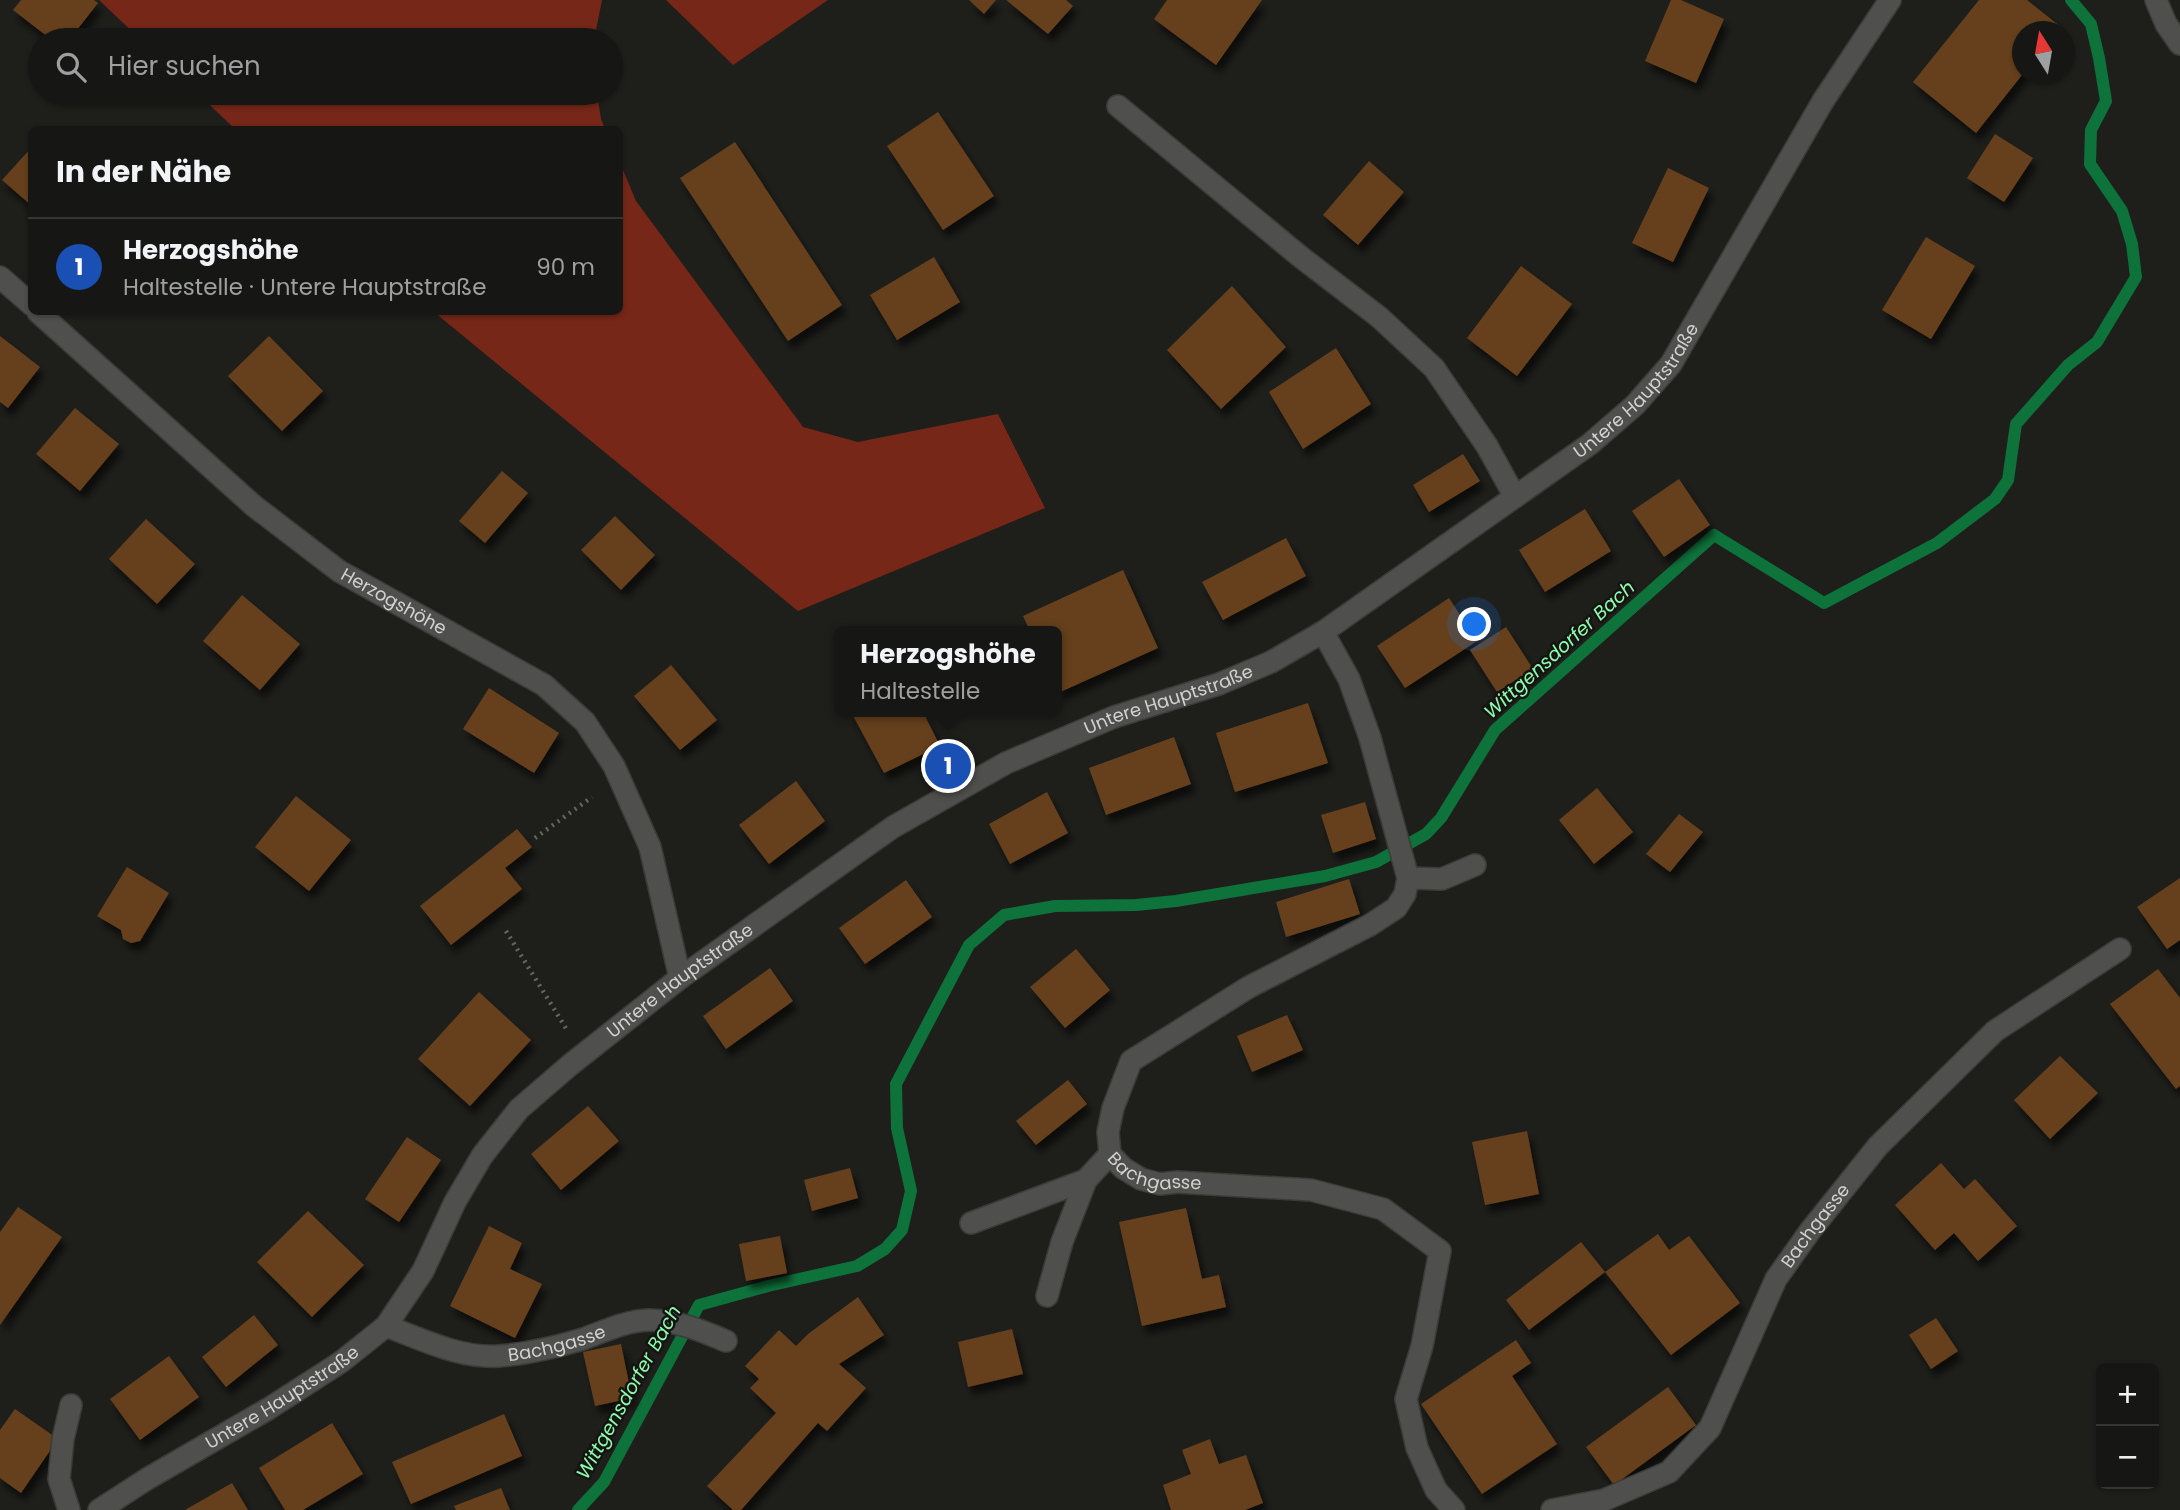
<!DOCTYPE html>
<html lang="de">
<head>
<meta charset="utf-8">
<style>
	body { margin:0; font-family:Poppins,sans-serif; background:#1f1f1d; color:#f1f3f6 }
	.controls { position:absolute; right:21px; bottom:21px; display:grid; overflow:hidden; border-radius:10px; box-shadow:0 2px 5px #0004 }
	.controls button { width:63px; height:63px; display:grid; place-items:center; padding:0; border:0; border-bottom:2px solid #353534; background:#161614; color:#f1f3f6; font:35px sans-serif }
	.compass { position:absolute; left:2012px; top:21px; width:63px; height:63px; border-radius:50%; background:#161614; box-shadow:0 2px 5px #0004; rotate:349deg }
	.you { position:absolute; left:1475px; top:625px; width:24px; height:24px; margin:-18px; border:5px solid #fff; border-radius:50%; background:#1a73e8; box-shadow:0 0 0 10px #1a73e833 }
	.badge { display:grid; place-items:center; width:46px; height:46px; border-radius:50%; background:#db2777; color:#fff; font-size:23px; font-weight:700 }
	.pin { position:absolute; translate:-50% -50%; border:4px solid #fff; box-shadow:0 2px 7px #0006 }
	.popup { position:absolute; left:834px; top:626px; width:228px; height:91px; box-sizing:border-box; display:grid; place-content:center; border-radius:10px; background:#161614; filter:drop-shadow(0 2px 5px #0005); font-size:23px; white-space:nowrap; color:#9e9fa0 }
	.popup b { font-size:26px; color:#f1f3f6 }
	.popup::after { content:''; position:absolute; left:50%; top:100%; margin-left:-14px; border:14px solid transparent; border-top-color:#161614 }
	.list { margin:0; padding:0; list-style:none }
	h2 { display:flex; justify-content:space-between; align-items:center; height:91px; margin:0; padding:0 28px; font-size:30px }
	h2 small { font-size:23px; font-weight:400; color:#9e9fa0 }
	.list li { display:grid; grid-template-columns:46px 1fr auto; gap:21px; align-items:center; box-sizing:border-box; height:98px; padding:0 28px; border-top:2px solid #353534 }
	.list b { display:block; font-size:26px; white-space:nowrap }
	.list p { margin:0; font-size:23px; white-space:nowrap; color:#9e9fa0 }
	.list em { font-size:23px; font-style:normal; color:#9e9fa0 }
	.icon { flex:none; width:38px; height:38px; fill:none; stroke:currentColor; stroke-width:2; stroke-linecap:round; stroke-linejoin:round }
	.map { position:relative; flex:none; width:2180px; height:1510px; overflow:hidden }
	.search { position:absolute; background:#161614; box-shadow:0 2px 5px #0004; left:28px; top:28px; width:595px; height:77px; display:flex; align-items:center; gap:18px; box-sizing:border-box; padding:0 24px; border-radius:38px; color:#9e9fa0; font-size:26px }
	.panel { position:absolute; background:#161614; box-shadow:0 2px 5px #0004; left:28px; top:126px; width:595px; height:189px; border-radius:10px }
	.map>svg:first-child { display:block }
</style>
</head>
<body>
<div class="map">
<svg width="2180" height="1510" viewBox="0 0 2180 1510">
	<defs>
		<filter id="shadow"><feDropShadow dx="4.5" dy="8" stdDeviation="3.5" flood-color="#0009"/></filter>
	</defs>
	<rect width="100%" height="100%" fill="#1e1e1b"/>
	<!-- green -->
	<path fill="#762717" d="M99 0H602L594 40H141Z
		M666 0H828L733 65Z
		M197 93H597L601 119 605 129H235Z
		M620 163 636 201 803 427 858 442 998 414 1045 508 798 611 434 312H620Z"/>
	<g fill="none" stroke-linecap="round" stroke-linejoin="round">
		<!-- stream -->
		<path stroke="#0e723b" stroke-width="12" d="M578 1510 604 1482 699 1305 768 1286 857 1266 885 1249 902 1230 911 1191 897 1128 896 1084 969 945 1004 915 1055 906 1136 905 1176 901 1325 876 1376 862 1426 834 1441 818 1495 730 1714 535 1824 603 1937 543 1995 499 2008 480 2016 424 2068 365 2097 342 2136 277 2132 244 2122 211 2090 164 2091 130 2106 101 2099 58 2091 24 2071 0"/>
	</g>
	<!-- building -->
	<path fill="#66411c" filter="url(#shadow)" d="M21 0H94L98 3 69 40H52L13 10Z
		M969 0H996L984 14Z
		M1006 0H1066L1073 6 1048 34Z
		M1167 0H1262L1216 65 1154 19Z
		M1671 0H1681L1724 19 1696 83 1645 61Z
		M1979 0H2027L2061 27 2057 32H2022V75L1976 133 1913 82Z
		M938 112 994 196 943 230 887 146Z
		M1995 134 2033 158 2004 202 1967 178Z
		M735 142 842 305 788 341 680 178Z
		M32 147V206L2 180Z
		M1369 161 1404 192 1358 245 1323 215Z
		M1668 168 1709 188 1673 262 1632 243Z
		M1926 237 1975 266 1931 339 1882 310Z
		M934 257 960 302 897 340 870 295Z
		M1521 266 1572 304 1517 376 1467 338Z
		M1232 286 1286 347 1221 409 1167 350Z
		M0 336 40 367 8 408 0 402Z
		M269 336 323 391 282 431 228 376Z
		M1336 348 1371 404 1303 449 1269 392Z
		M75 408 119 444 80 491 36 454Z
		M1463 454 1480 481 1429 512 1413 485Z
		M502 471 528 493 485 543 459 521Z
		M1679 479 1710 525 1664 557 1632 511Z
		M1585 509 1611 551 1545 592 1519 550Z
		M615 516 655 555 621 590 581 550Z
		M146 519 195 564 157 604 109 559Z
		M1286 538 1306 576 1223 620 1202 582Z
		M1123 570 1158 648 1058 693 1056 631H1030L1023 616Z
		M242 595 300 644 260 690 203 641Z
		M1449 598 1477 641 1405 688 1377 646Z
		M1506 627 1533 669 1497 692 1470 650Z
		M671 665 717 720 680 750 634 696Z
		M489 688 559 733 534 773 463 729Z
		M1308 703 1328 763 1235 792 1216 733Z
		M851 712H923L940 746 884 773Z
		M1174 737 1191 784 1106 815 1089 768Z
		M796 781 825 821 769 864 739 825Z
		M1597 788 1633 832 1594 864 1559 820Z
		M1047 792 1068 833 1010 864 989 824Z
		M296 796 351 840 309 891 255 847Z
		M1365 802 1376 839 1333 853 1321 815Z
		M1679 814 1703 832 1670 872 1646 854Z
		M517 829 532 847 505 868 522 889 451 945 420 906Z
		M127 867 169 893 140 941 131 943 123 939 121 930 97 916Z
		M2180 878V940L2167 949 2137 907Z
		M1349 879 1360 914 1286 937 1276 902Z
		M906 880 932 917 865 964 839 928Z
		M1076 949 1110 990 1065 1028 1030 987Z
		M770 968 793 1001 726 1049 703 1016Z
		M2158 969 2180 998V1086L2176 1089 2110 1004Z
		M479 992 531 1040 470 1106 418 1059Z
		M1287 1015 1303 1050 1252 1072 1237 1036Z
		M2060 1056 2098 1093 2050 1139 2014 1100Z
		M1068 1080 1087 1104 1036 1145 1016 1121Z
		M588 1106 619 1141 561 1190 531 1154Z
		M1527 1131 1539 1194 1485 1205 1472 1142Z
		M407 1137 441 1160 399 1222 365 1199Z
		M1941 1163 1964 1189 1975 1179 2017 1226 1978 1261 1954 1233 1935 1250 1895 1205Z
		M850 1168 858 1198 812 1211 804 1180Z
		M18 1207 62 1237 0 1325V1232Z
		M1186 1208 1202 1279 1219 1275 1226 1307 1142 1326 1119 1222Z
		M308 1211 364 1265 312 1317 257 1262Z
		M489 1226 522 1243 510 1269 542 1284 515 1338 450 1306Z
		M1658 1234 1669 1250 1689 1236 1740 1303 1671 1355 1605 1272Z
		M780 1236 787 1273 746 1281 739 1244Z
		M1581 1242 1605 1272 1529 1330 1506 1300Z
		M858 1297 884 1335 839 1364 866 1388 827 1431 818 1423 741 1510H733L707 1486 776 1413 750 1388 759 1379 745 1366 779 1330 796 1346 808 1334Z
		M254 1315 278 1345 226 1387 202 1357Z
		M1936 1318 1958 1351 1931 1369 1909 1335Z
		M1012 1329 1023 1374 968 1387 958 1342Z
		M1516 1340 1531 1363 1512 1376 1557 1444 1482 1494 1421 1404Z
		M621 1344 632 1398 595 1406 583 1352Z
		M169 1356 199 1397 140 1440 110 1399Z
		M1668 1387 1696 1425 1614 1485 1586 1447Z
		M15 1409 58 1439 21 1493 0 1478V1430Z
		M504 1414 522 1456 411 1504 392 1462Z
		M332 1423 363 1474 303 1510H285L259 1468Z
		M1210 1439 1219 1464 1246 1455 1263 1503 1245 1510H1171L1163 1485 1191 1474 1182 1450Z
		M232 1483 248 1510H185Z
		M501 1488 510 1510H456L454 1506Z"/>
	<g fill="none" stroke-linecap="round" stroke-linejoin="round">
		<defs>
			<g id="minor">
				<path d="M2156 0 2166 24 2180 44"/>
				<path d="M1118 106 1302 258 1379 317 1434 368 1487 446 1515 497"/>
				<path d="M0 277 32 305"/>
				<path id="s1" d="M38 312 254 506 339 571 544 685 585 722 614 766 650 847 680 978"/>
				<path id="s2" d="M1323 632 1349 679 1370 738 1408 878 1405 894 1396 908 1370 925 1249 987 1131 1061 1113 1108 1108 1132 1110 1154 1123 1168 1141 1179 1160 1184 1177 1182 1311 1190 1383 1209 1440 1251 1422 1346 1406 1399 1417 1448 1436 1490 1454 1510"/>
				<path d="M1408 878 1442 879 1475 865"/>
				<path d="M971 1223 1086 1180"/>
				<path d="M1047 1296 1062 1242 1086 1180 1110 1154"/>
				<path id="s3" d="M386 1326C421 1339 461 1359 499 1356 527 1354 556 1347 583 1339 605 1331 625 1321 649 1320 676 1320 702 1331 726 1341"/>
				<path d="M69 1510 59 1479 63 1439 71 1405"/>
				<path id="s4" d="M99 1510 147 1479 268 1409 341 1362 386 1326 423 1271 455 1202 482 1156 519 1109 570 1065 680 978 893 827 1006 763 1114 717 1219 684 1271 662 1323 632 1590 444 1635 405 1671 364 1823 101 1890 0"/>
				<path id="s5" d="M1552 1510 1604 1500 1669 1472 1710 1428 1776 1279 1810 1231 1878 1146 1995 1031 2120 949"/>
			</g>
		</defs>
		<!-- minor casing -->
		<use href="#minor" stroke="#3b3b38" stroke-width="24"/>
		<!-- path -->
		<path stroke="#666563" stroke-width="4.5" stroke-dasharray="2 5" stroke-linecap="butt" d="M535 838 592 797
			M506 931 567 1030"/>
		<!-- minor -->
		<use href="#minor" stroke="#4f504e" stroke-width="21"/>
	</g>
	<g text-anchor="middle" stroke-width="5" stroke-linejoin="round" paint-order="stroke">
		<!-- street labels -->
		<g font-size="18" fill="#d2d1cf" stroke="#151412">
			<text dy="6" stroke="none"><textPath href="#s4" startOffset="1937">Untere Hauptstraße</textPath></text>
			<text dy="6" stroke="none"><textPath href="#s1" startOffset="460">Herzogshöhe</textPath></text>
			<text dy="6" stroke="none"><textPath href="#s4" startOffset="1370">Untere Hauptstraße</textPath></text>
			<text dy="6" stroke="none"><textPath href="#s4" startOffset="803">Untere Hauptstraße</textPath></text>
			<text dy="6" stroke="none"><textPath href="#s2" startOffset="749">Bachgasse</textPath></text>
			<text dy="6" stroke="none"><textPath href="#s5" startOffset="413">Bachgasse</textPath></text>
			<text dy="6" stroke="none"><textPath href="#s3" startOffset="177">Bachgasse</textPath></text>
			<text dy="6" stroke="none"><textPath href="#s4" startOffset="215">Untere Hauptstraße</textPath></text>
		</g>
		<!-- water labels -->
		<g font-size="19" font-style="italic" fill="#8afcac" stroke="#151412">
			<text transform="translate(1559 649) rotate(-42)" y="7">Wittgensdorfer Bach</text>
			<text transform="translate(628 1392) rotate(-61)" y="7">Wittgensdorfer Bach</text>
		</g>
	</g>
</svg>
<div class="controls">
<button>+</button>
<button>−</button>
</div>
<svg class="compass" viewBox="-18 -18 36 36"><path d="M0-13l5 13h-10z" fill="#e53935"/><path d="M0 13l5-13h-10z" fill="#9e9fa0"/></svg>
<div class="you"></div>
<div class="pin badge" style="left:948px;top:766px;background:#1a4fb4">1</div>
<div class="popup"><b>Herzogshöhe</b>Haltestelle</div>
<div class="search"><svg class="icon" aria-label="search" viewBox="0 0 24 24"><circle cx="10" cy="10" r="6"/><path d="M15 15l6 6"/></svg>Hier suchen</div>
<section class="panel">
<h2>In der Nähe<small></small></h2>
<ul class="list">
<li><span class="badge" style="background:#1a4fb4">1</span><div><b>Herzogshöhe</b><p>Haltestelle · Untere Hauptstraße</p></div><em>90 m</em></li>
</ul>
</section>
</div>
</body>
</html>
